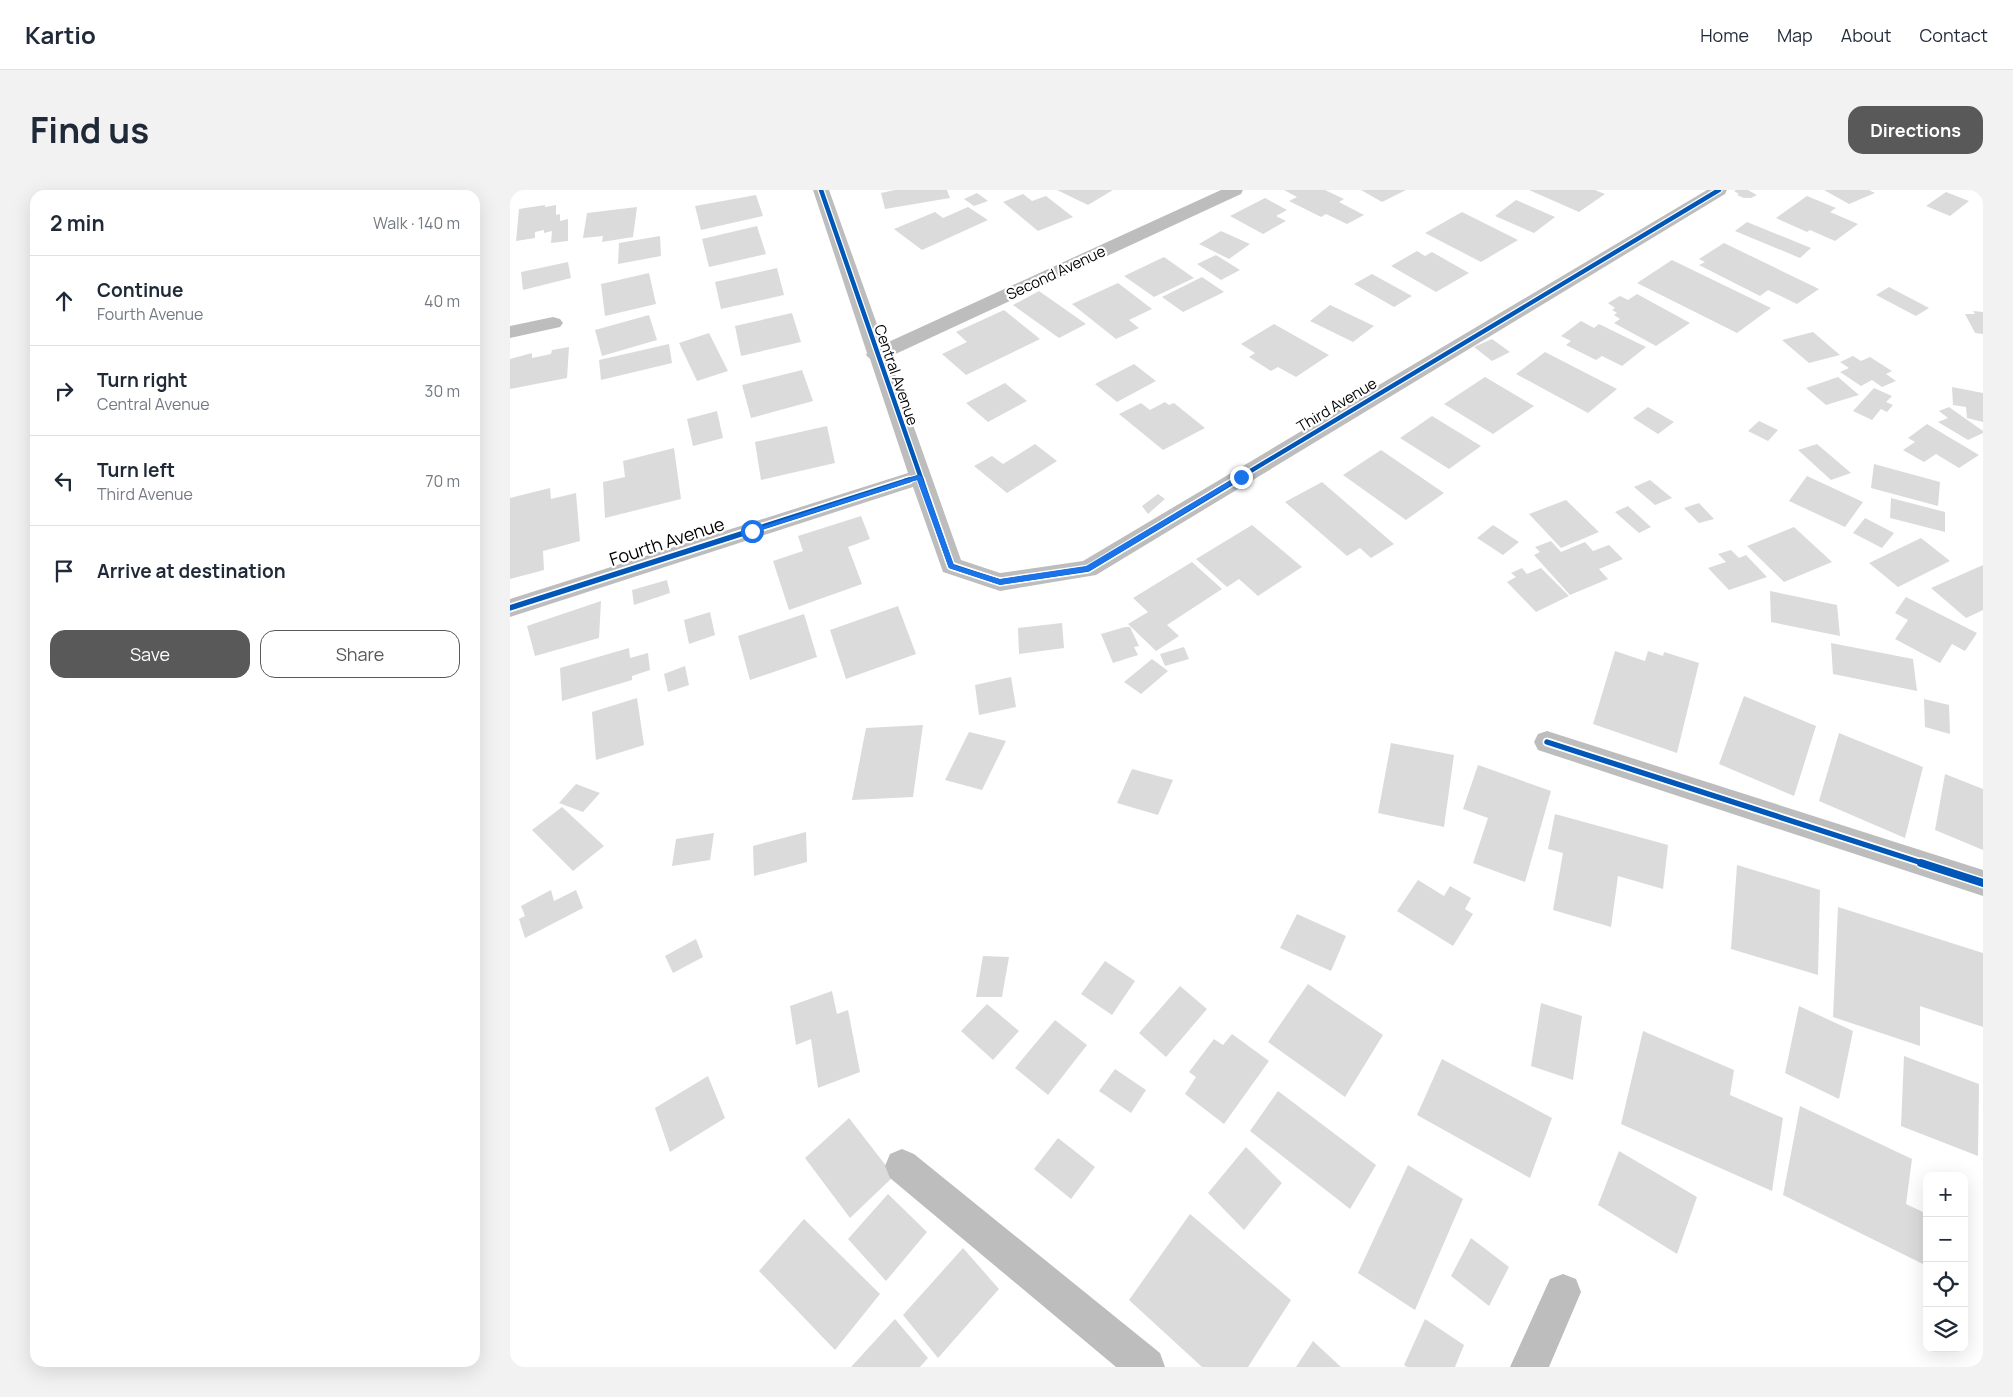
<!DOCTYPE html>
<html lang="en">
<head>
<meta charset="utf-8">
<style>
	body { margin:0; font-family:Manrope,sans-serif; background:#f2f2f3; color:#1f2937 }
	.controls { position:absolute; right:15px; bottom:15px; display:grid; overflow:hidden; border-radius:10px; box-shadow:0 5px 20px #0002 }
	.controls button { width:45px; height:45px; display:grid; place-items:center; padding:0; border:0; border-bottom:1px solid #e0e1e3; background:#fff; color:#1f2937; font:25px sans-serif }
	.stop { position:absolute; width:15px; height:15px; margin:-11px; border:4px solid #1a73e8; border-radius:50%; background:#fff }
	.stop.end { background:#1a73e8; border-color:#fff; box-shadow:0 1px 5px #0008 }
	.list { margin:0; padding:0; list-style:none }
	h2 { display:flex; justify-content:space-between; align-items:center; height:65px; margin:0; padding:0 20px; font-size:21px }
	h2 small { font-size:16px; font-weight:400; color:#747a83 }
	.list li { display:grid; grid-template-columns:32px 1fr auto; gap:15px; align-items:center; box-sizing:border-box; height:90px; padding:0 20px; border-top:1px solid #e0e1e3 }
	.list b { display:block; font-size:19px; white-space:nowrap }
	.list p { margin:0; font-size:16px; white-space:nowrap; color:#747a83 }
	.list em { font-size:16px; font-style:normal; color:#747a83 }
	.actions { display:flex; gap:10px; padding:15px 20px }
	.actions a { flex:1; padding:11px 0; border:1px solid #595959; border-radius:15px; text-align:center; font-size:18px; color:#595959 }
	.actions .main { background:#595959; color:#fff }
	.icon { flex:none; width:28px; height:28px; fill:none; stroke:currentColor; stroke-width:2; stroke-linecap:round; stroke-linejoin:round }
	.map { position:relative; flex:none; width:1473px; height:1177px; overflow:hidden; border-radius:15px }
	header { display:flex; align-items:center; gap:30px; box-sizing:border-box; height:70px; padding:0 25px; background:#fff; border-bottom:1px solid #e0e1e3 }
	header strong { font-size:24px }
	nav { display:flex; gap:28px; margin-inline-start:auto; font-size:18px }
	.intro { display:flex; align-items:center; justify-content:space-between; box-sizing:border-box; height:120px; padding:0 30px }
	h1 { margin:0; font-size:35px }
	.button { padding:12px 22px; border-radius:15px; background:#595959; color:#fff; font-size:18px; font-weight:700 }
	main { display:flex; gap:30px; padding:0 30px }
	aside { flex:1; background:#fff; border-radius:15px; box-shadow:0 5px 20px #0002 }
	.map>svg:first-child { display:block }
</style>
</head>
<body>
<header>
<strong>Kartio</strong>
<nav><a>Home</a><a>Map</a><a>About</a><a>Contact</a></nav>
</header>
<div class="intro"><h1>Find us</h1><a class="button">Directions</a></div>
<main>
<aside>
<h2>2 min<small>Walk · 140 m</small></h2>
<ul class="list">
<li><svg class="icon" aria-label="ahead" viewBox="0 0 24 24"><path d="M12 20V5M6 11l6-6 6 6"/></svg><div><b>Continue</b><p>Fourth Avenue</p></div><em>40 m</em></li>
<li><svg class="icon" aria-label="right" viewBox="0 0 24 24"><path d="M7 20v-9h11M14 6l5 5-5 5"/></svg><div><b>Turn right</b><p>Central Avenue</p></div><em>30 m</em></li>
<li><svg class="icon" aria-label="left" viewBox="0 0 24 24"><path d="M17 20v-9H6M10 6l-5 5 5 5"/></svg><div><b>Turn left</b><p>Third Avenue</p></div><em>70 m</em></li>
<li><svg class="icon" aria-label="arrive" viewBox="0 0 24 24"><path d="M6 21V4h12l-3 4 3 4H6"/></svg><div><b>Arrive at destination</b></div></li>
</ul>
<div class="actions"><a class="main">Save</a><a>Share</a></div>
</aside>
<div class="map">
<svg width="1473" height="1177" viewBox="0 0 1473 1177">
	<rect width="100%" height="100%" fill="#fff"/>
	<!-- building -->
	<path fill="#dbdbdb" d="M385 0H437L440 8 375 19 371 3Z
		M547 0H603L578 15Z
		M774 0H815L834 9 829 12 854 25 837 34 816 24 811 27 779 11 787 7Z
		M851 0H896L872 12Z
		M1019 0H1085L1095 4 1069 22Z
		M1226 0H1238L1247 5 1241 8H1234L1227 5 1229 4 1224 1Z
		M1314 0H1359L1365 3 1339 14Z
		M1436 2 1459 11 1440 26 1416 16Z
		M467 3 478 11 464 16 454 9Z
		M513 4 522 11 536 6 563 27 528 41 493 12Z
		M246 5 253 26 191 40 185 16Z
		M1297 6 1326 18 1320 22 1348 34 1325 51 1300 40 1297 42 1266 28Z
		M755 8 777 20 766 26 776 31 753 44 720 26Z
		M1006 10 1045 27 1024 43 985 26Z
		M35 15V17L46 15V25L50 24V31L58 29V51L41 53 42 41 34 43V40L25 42V48L6 51 9 19Z
		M127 17 123 47 92 52 93 46 73 48 77 23Z
		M458 17 478 30 412 60 384 39 425 22 433 28Z
		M952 22 1008 50 971 72 915 43Z
		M1237 32 1301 58 1290 68 1225 41Z
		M247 36 256 64 199 77 192 49Z
		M711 41 740 54 719 69 689 54Z
		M150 46 151 66 108 74 109 53Z
		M1214 53 1309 99 1287 114 1258 100 1250 106 1189 75 1195 72 1189 69Z
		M907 61 915 66 922 62 959 83 926 102 881 76Z
		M706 65 730 80 711 90 687 74Z
		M654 67 684 88 644 107 614 86Z
		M1162 70 1261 118 1227 143 1127 93Z
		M58 72 61 88 13 100 11 82Z
		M267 78 274 105 211 119 205 92Z
		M139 83 146 114 95 126 91 94Z
		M862 84 902 106 884 117 844 94Z
		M692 87 714 102 673 122 652 107Z
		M608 93 642 119 619 130 629 138 606 149 562 114Z
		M1379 97 1419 118 1406 126 1366 105Z
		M529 101 576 134 549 148 503 115Z
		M1127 104 1180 133 1146 156 1104 133 1110 129 1104 125 1107 123 1102 120 1105 118 1098 113 1110 106 1118 110Z
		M820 115 864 136 843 152 800 131Z
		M494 120 530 149 456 185 432 164 457 152 446 142Z
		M1463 121 1473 122V144L1465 143 1455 124H1465Z
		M282 123 291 152 231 166 225 136Z
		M139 125 147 150 92 166 85 140Z
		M1071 131 1084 138 1089 134 1136 157 1112 176 1092 166 1086 170 1056 155 1061 151 1051 146Z
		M764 134 819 165 786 187 768 177 761 181 739 167 745 163 731 154Z
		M1303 142 1330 165 1299 173 1272 150Z
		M199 143 218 181 187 191 169 153Z
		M982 149 1000 162 982 171 964 157Z
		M159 154 162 173 91 190 89 170Z
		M59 157 57 188 0 199V169L22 163V168L41 164 42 160Z
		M1035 162 1107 199 1078 223 1006 184Z
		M1343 166 1351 171 1360 167 1382 181 1376 184 1386 191 1372 197 1362 190 1351 196 1330 182 1339 178 1330 172Z
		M624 174 646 191 607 212 585 194Z
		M292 180 303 211 241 228 232 195Z
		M975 187 1024 216 983 244 934 214Z
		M1328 187 1349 205 1316 215 1296 198Z
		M495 193 517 211 478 232 456 213Z
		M1442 197 1473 203V232L1457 228 1456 217 1443 215Z
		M1364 198 1382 206 1376 212 1383 215 1377 222 1371 219 1362 230 1343 221Z
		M655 212 659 215 664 213 695 238 653 260 609 224 631 213 640 220Z
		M1138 217 1164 232 1148 244 1123 228Z
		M1439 217 1473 241V243L1458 250 1428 232 1438 228 1429 221Z
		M207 221 213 248 183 256 177 229Z
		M922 226 971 256 939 279 890 248Z
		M1249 231 1268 240 1258 251 1238 241Z
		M1417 234 1469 265 1449 278 1426 264 1414 272 1393 260 1405 252 1398 248Z
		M317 236 325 273 251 290 245 252Z
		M525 254 547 271 497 303 464 276 482 266 493 274Z
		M1307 254 1341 283 1321 290 1288 260Z
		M164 258 171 309 95 328 93 292 115 287 113 271Z
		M871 260 934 303 896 330 833 285Z
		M1364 274 1430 292 1428 316 1361 298Z
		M1297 286 1353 312 1335 337 1279 311Z
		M1140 290 1162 308 1145 315 1124 297Z
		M812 292 884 354 861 368 850 358 837 366 775 312Z
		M40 298 41 309 66 303 70 351 33 361 34 380 0 389V308Z
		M648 304 655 309 638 324 632 316Z
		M1381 308 1435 322V342L1380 328Z
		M1056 310 1089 342 1051 358 1019 324Z
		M1189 313 1204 329 1189 333 1174 318Z
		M1118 316 1141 337 1129 343 1105 322Z
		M351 326 360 349 338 357 352 394 279 420 263 371 293 361 288 346Z
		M1355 328 1384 343 1372 358 1343 343Z
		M742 335 792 377 748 406 729 389 717 397 686 369Z
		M983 335 1009 352 993 365 967 348Z
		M1284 337 1322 372 1274 392 1237 356Z
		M1411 348 1440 371 1388 397 1359 373Z
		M1041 351 1051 362 1075 352 1083 361 1099 355 1113 369 1089 379 1098 389 1060 405 1024 365 1030 362 1025 357Z
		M1221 360 1229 368 1236 365 1257 387 1219 400 1198 378 1216 372 1208 364Z
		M682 372 712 399 657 435 669 446 646 461 618 434 638 422 623 408Z
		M1473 375V420L1456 428 1421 398Z
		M1012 378 1017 384 1031 378 1059 406 1026 422 997 392 1006 387 1001 383Z
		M157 390 160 403 124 415 122 400Z
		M1260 401 1327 415 1330 446 1261 432Z
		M1396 407 1467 443 1455 461 1442 454 1430 473 1385 449 1398 430 1385 423Z
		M91 411 89 448 25 466 17 436Z
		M388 416 406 464 336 489 320 440Z
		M200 422 205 445 179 454 174 430Z
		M294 424 307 467 240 490 228 446Z
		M552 433 554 458 509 464 508 438Z
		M615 437H620L629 456 624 457 628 465 603 473 591 444Z
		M1321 453 1403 469 1407 501 1323 484Z
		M674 457 679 469 655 476 650 464Z
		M119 458 120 468 138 463 140 480 122 486V490L52 511 50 478Z
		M1105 461 1135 471 1138 461 1153 466 1154 462 1189 473 1167 563 1083 534Z
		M642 469 658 481 631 504 614 492Z
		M175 476 179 495 158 502 154 484Z
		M501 487 506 517 469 525 465 495Z
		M1234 506 1306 536 1284 606 1209 574Z
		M127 508 134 555 86 570 82 522Z
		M1414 509 1439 515 1440 544 1415 537Z
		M413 535 403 607 342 610 356 538Z
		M459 542 496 551 472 600 435 590Z
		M1329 543 1413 577 1395 648 1309 611Z
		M881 553 944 565 934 637 868 623Z
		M968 575 1041 601 1015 692 963 673 978 628 953 619Z
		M622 579 663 590 648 625 607 613Z
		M1435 584 1473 599V660L1425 640Z
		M66 594 90 603 73 622 49 613Z
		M52 617 94 656 63 681 22 640Z
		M1045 624 1158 655 1153 699 1108 686 1101 737 1043 720 1053 663 1038 659Z
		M296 642 297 672 244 686 243 656Z
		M204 643 200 670 162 676 166 649Z
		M1227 675 1310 700 1308 785 1221 759Z
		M908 690 934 706 940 696 961 708 955 719 963 724 943 756 887 721Z
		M41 700 44 711 66 700 73 718 15 748 9 729 15 726 11 716Z
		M1328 717 1473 763V837L1410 816V856L1323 827Z
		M787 724 836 746 821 781 770 758Z
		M186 749 193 767 163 783 155 766Z
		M473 766 499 767 492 807H466Z
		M595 771 625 791 602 825 571 804Z
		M798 794 873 845 835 907 758 852Z
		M670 796 697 819 656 867 629 843Z
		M322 801 327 824 338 820 350 882 308 898 301 849 286 855 280 816Z
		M1031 813 1072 826 1063 890 1021 876Z
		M477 814 509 841 483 870 451 841Z
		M1289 816 1343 841 1329 909 1275 883Z
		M545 830 577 855 538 905 505 878Z
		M1133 841 1224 880 1220 905 1273 928 1262 1001 1111 934Z
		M722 844 759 871 714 934 675 904 686 887 679 882 704 849 713 855Z
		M1394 866 1469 894 1468 966 1391 936Z
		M932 869 1042 928 1020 988 907 925Z
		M605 879 636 900 621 923 589 901Z
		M198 886 215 928 160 962 145 918Z
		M768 901 866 975 840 1019 740 941Z
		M1290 916 1402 969 1396 1014 1417 1024V1076L1273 1005Z
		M339 928 384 986 340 1028 295 968Z
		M548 948 585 977 561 1009 524 979Z
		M736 957 772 993 734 1040 698 1003Z
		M1109 961 1187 1007 1167 1064 1088 1015Z
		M898 975 953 1009 905 1120 848 1083Z
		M378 1004 417 1042 376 1091 338 1049Z
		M680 1024 781 1110 738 1177H692L619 1110Z
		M294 1029 370 1104 325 1160 249 1081Z
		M961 1048 999 1077 979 1116 941 1086Z
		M453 1058 489 1099 428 1168 393 1125Z
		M385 1129 418 1168 410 1177H341Z
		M915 1129 954 1155 945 1177H897L894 1175Z
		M803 1151 831 1177H786Z"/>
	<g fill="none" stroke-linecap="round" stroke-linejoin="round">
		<!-- street -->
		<path fill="#bdbdbd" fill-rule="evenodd" d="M303 0H319L374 154 711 0H733L731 4 379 167 451 370 490 383 573 371 1197 0H1217L1215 4 586 385 490 401 433 382 403 297 0 427V409L398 283 360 169 356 165 357 163Z
			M43 127 50 129 53 133 50 137 0 148V136Z
			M1037 541 1473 680V706L1028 560 1024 552 1028 544Z
			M392 959 404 964 650 1163 655 1177H606L380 988 375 976 380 964Z
			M1053 1084 1066 1089 1071 1102 1039 1177H1000L1040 1089Z"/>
		<defs>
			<path id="cycleway-far2" d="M311 0 412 291
				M395 291 409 287
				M724 291 1209 0"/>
			<path id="cycleway-far1" d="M411 290 441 376 490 392 578 379 726 290
				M0 418 399 290
				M1037 552 1415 674"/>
			<path id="cycleway" d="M1411 673 1473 693"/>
		</defs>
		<!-- cycleway-far2 casing -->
		<use href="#cycleway-far2" stroke="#fff" stroke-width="7"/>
		<!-- cycleway-far1 casing -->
		<use href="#cycleway-far1" stroke="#fff" stroke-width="9"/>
		<!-- cycleway casing -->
		<use href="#cycleway" stroke="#fff" stroke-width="11"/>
		<!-- cycleway-far2 -->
		<use href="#cycleway-far2" stroke="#0057b8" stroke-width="4.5"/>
		<!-- cycleway-far1 -->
		<use href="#cycleway-far1" stroke="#0057b8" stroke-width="5.5"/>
		<!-- cycleway -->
		<use href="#cycleway" stroke="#0057b8" stroke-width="8"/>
	</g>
	<!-- route -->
	<path fill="#1a73e8" d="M409 285 412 287 444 375 490 389 576 376 729 285 734 287 580 381 490 395 439 378 407 290 244 342 238 341Z"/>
	<g text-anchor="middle" stroke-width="4.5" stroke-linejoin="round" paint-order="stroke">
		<!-- far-street labels -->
		<g font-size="15" fill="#000" stroke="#fff">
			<text transform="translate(546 83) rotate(-25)" y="5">Second Avenue</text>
			<text transform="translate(386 185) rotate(71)" y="5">Central Avenue</text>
			<text transform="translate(827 215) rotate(-31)" y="5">Third Avenue</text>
		</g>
		<!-- street labels -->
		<g font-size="18" fill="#000" stroke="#fff">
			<text transform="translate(157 352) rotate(-18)" y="6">Fourth Avenue</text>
		</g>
	</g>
</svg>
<div class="controls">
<button>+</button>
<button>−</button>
<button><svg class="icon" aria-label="locate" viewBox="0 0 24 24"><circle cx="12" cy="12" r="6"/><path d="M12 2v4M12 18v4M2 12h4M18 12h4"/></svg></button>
<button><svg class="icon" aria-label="layers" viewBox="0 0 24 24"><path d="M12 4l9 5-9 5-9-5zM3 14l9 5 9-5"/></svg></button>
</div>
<div class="stop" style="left:242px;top:341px"></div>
<div class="stop end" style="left:731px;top:287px"></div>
</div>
</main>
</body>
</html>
